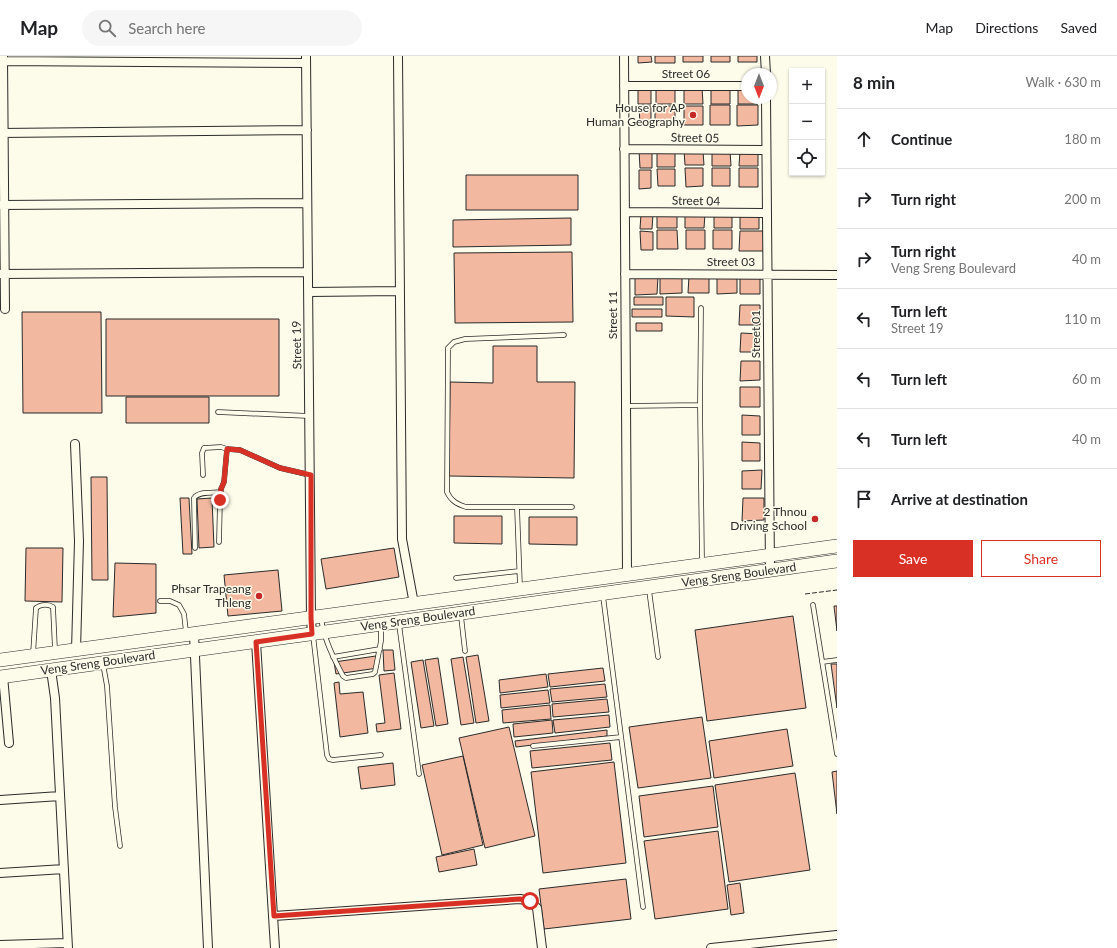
<!DOCTYPE html>
<html lang="en">
<head>
<meta charset="utf-8">
<style>
	body { margin:0; font-family:Lato,sans-serif; background:#f6f6f6; color:#202124 }
	.controls { position:absolute; right:12px; top:12px; display:grid; overflow:hidden; border-radius:0px; box-shadow:0 1px 3px #0004 }
	.controls button { width:36px; height:36px; display:grid; place-items:center; padding:0; border:0; border-bottom:1px solid #e0e0e0; background:#fff; color:#202124; font:20px sans-serif }
	.compass { position:absolute; left:741px; top:12px; width:36px; height:36px; border-radius:50%; background:#fff; box-shadow:0 1px 3px #0004; rotate:180deg }
	.stop { position:absolute; width:12px; height:12px; margin:-9px; border:3px solid #d93025; border-radius:50%; background:#fff }
	.stop.end { background:#d93025; border-color:#fff; box-shadow:0 1px 4px #0008 }
	.list { margin:0; padding:0; list-style:none }
	h2 { display:flex; justify-content:space-between; align-items:center; height:52px; margin:0; padding:0 16px; font-size:17px }
	h2 small { font-size:13px; font-weight:400; color:#757577 }
	.list li { display:grid; grid-template-columns:26px 1fr auto; gap:12px; align-items:center; box-sizing:border-box; height:60px; padding:0 16px; border-top:1px solid #e0e0e0 }
	.list b { display:block; font-size:15px; white-space:nowrap }
	.list p { margin:0; font-size:13px; white-space:nowrap; color:#757577 }
	.list em { font-size:13px; font-style:normal; color:#757577 }
	.actions { display:flex; gap:8px; padding:12px 16px }
	.actions a { flex:1; padding:9px 0; border:1px solid #d93025; border-radius:0px; text-align:center; font-size:14px; color:#d93025 }
	.actions .main { background:#d93025; color:#fff }
	.icon { flex:none; width:22px; height:22px; fill:none; stroke:currentColor; stroke-width:2; stroke-linecap:round; stroke-linejoin:round }
	.map { position:relative; flex:none; width:837px; height:892px; overflow:hidden }
	header { display:flex; align-items:center; gap:24px; box-sizing:border-box; height:56px; padding:0 20px; background:#fff; border-bottom:1px solid #e0e0e0 }
	header strong { font-size:19px }
	nav { display:flex; gap:22px; margin-inline-start:auto; font-size:14px }
	.search { width:280px; height:36px; background:#f6f6f6; display:flex; align-items:center; gap:10px; box-sizing:border-box; padding:0 14px; border-radius:22px; color:#757577; font-size:15px }
	main { display:flex }
	aside { flex:1; background:#fff }
	.map>svg:first-child { display:block }
</style>
</head>
<body>
<header>
<strong>Map</strong>
<div class="search"><svg class="icon" aria-label="search" viewBox="0 0 24 24"><circle cx="10" cy="10" r="6"/><path d="M15 15l6 6"/></svg>Search here</div>
<nav><a>Map</a><a>Directions</a><a>Saved</a></nav>
</header>
<main>
<div class="map">
<svg width="837" height="892" viewBox="0 0 837 892">
	<rect width="100%" height="100%" fill="#fdfbea"/>
	<!-- building -->
	<path fill="#f2b8a0" stroke="#2b2b2b" d="M638 0H651L652 6 638 7Z
		M655 0H675V7H655Z
		M683 0H703V6H683Z
		M711 0H730V6H711Z
		M738 0H757V6H738Z
		M638 31H651V48H638Z
		M656 31H675V48H656Z
		M684 31H702L703 48H684Z
		M711 31H730V48H711Z
		M738 31H747V42H758V48H738Z
		M710 49H730V69H710Z
		M737 49H758V69L737 70Z
		M639 50H651V69H640Z
		M655 50H675V69L655 70Z
		M684 50H703V69H684Z
		M639 94 652 95V112H640Z
		M657 94 675 95V111H657Z
		M684 94 703 95 704 109H685Z
		M712 95H730L731 110H712Z
		M740 95H758V110H739Z
		M685 112H703V130L686 131Z
		M712 112H730V130H712Z
		M739 112H758V131H739Z
		M657 113H675V130H658Z
		M639 114H651V132L639 133Z
		M466 119H578V154H466Z
		M657 157H677V172H657Z
		M685 157 705 158 704 172H685Z
		M641 158H653L652 173H640Z
		M714 158H732V172H714Z
		M740 158H759V173H740Z
		M571 162V189L453 191V164Z
		M657 174H677L678 193H657Z
		M686 174H705V193H686Z
		M713 174H732V193H713Z
		M640 175 653 176V194H641Z
		M740 175H763L764 195H739Z
		M572 196 573 266 455 267 454 197Z
		M660 219 682 220V237L660 238Z
		M717 219H737V237L717 238Z
		M740 219 760 220V238H740Z
		M635 220H658L657 238 635 239Z
		M689 220H709V237H688Z
		M634 241H663V249H634Z
		M666 241H694V261L666 260Z
		M740 249H760V269H739Z
		M632 253H662V261H632Z
		M22 256H101L102 357H23Z
		M106 263H279V340H106Z
		M636 267H662V275H636Z
		M741 277 760 278 759 296H740Z
		M493 290H537V326H575L574 422 449 420 450 326 493 327Z
		M741 305H760V324L740 325Z
		M740 331H760V351H740Z
		M126 341H209V367H126Z
		M742 359 760 360V379H742Z
		M742 386 760 387V405H742Z
		M762 414 761 433H742V415Z
		M91 421H107L108 524H92Z
		M180 442H189L192 498H183Z
		M212 442 214 491 199 492 197 443Z
		M743 442H764V464L742 465Z
		M454 460H502V488L454 487Z
		M529 461H577V489L529 488Z
		M26 492H63L62 546 25 545Z
		M394 492 399 521 326 533 321 503Z
		M115 507 156 508V557L113 561Z
		M278 514 282 555 228 560 224 519Z
		M834 550H837V575Z
		M793 560 806 652 707 665 695 574Z
		M383 594H393L395 614 384 615Z
		M478 599 489 665 476 667 466 601Z
		M376 600 378 612 336 618 334 606Z
		M463 601 474 667 461 669 451 603Z
		M438 602 448 668 436 670 425 604Z
		M423 604 434 670 421 672 411 606Z
		M831 608H837V652Z
		M603 612 605 625 550 631 548 618Z
		M394 617 401 673 377 676 376 668 385 667 379 619Z
		M546 618 548 631 500 637 499 624Z
		M339 626 340 638 363 636 368 677 340 681 334 627Z
		M605 628 607 641 552 646 550 633Z
		M548 634 550 647 501 652 500 639Z
		M607 643 609 656 553 661 552 648Z
		M550 649 551 663 503 667 502 654Z
		M609 659 610 671 555 677 553 664Z
		M702 661 711 722 638 732 629 671Z
		M552 664 553 677 514 681 513 668Z
		M509 671 535 780 485 792 459 682Z
		M787 673 793 710 714 722 709 685Z
		M607 674V680L516 691 515 685Z
		M610 687 612 704 532 712 530 695Z
		M463 700 483 789 442 799 422 709Z
		M614 706 626 807 543 817 531 716Z
		M393 707 395 729 361 733 358 711Z
		M837 715V758L832 716Z
		M795 717 810 814 729 826 715 729Z
		M713 730 718 771 644 781 639 740Z
		M718 775 728 853 655 863 644 785Z
		M474 793 477 809 439 816 436 801Z
		M626 823 631 863 544 873 539 833Z
		M740 827 744 857 731 859 727 829Z"/>
	<g fill="none" stroke-linecap="round" stroke-linejoin="round">
		<defs>
			<path id="lane" d="M701 252 700 349 702 506
				M564 279 465 283 454 286 448 292 447 436C451 445 457 448 466 451H572
				M626 350 700 349
				M218 356 309 360
				M203 419 202 397 204 392 221 391 227 393
				M517 451 520 531
				M219 486 220 444 221 433 224 426 227 393 240 394 280 412 310 419
				M195 492 194 442C199 435 213 437 221 436
				M456 522 519 515
				M649 534 658 601
				M603 540 643 851
				M160 545H170L179 549 184 558 186 576
				M813 549 837 698
				M461 560 465 595
				M321 562C324 583 333 601 343 620L346 622 373 618 375 616 381 585V571
				M399 568 419 718
				M313 579 327 699 329 703 333 704 381 699
				M33 598 36 552C41 548 48 548 53 551L55 594
				M333 601 380 593
				M822 606 837 604
				M103 608 107 630 115 751 120 790
				M533 690 621 681"/>
			<path id="street" d="M306 0 311 562 312 578
				M398 0 402 483 414 548
				M624 0 627 518
				M765 0 766 18
				M3 1 5 253
				M0 5 306 7
				M624 30H747
				M766 42 770 515
				M0 77 307 74
				M624 93 766 94
				M0 149 307 147
				M625 156 767 157
				M0 218 308 216
				M625 218 837 219
				M309 236 400 235
				M75 388 79 485 76 594
				M194 578 208 892
				M256 586 275 892
				M51 614 55 642 68 892
				M3 620 9 687
				M0 744 60 740
				M0 817 64 813
				M274 860 520 843 530 845 537 852 542 892
				M0 889 67 887
				M711 892 837 879"/>
			<path id="primary" d="M0 604 837 490
				M0 621 837 505"/>
		</defs>
		<!-- lane casing -->
		<use href="#lane" stroke="#2b2b2b" stroke-width="5.5"/>
		<!-- street casing -->
		<use href="#street" stroke="#2b2b2b" stroke-width="10"/>
		<!-- primary casing -->
		<use href="#primary" stroke="#2b2b2b" stroke-width="14"/>
		<!-- lane -->
		<use href="#lane" stroke="#fdfbea" stroke-width="4"/>
		<!-- street -->
		<use href="#street" stroke="#fdfbea" stroke-width="8"/>
		<!-- primary -->
		<use href="#primary" stroke="#fdfbea" stroke-width="13"/>
		<!-- fence -->
		<path stroke="#2b2b2b" stroke-width="1" stroke-dasharray="5 2" stroke-linecap="butt" d="M805 538 837 534"/>
	</g>
	<g fill="none" stroke-linecap="round" stroke-linejoin="round">
		<!-- route -->
		<path stroke="#d93025" stroke-width="5" d="M220 444 221 433 224 426 227 393 240 394 280 412 311 419V562L312 578 256 586 274 860 520 843 530 845"/>
	</g>
	<!-- markers -->
	<g fill="#c62828" stroke="#fdfbea" stroke-width="1.5">
		<circle cx="693" cy="59" r="4"/>
		<circle cx="815" cy="463" r="4"/>
		<circle cx="259" cy="540" r="4"/>
	</g>
	<g text-anchor="middle" stroke-width="3" stroke-linejoin="round" paint-order="stroke">
		<!-- street labels -->
		<g font-size="12" fill="#2b2b2b" stroke="#fdfbea">
			<text x="686" y="22">Street 06</text>
			<text transform="translate(695 82) rotate(1)" y="4">Street 05</text>
			<text transform="translate(696 145) rotate(1)" y="4">Street 04</text>
			<text x="731" y="210">Street 03</text>
			<text transform="translate(613 259) rotate(-90)" y="4">Street 11</text>
			<text transform="translate(756 278) rotate(-90)" y="4">Street 01</text>
			<text transform="translate(297 289) rotate(-91)" y="4">Street 19</text>
			<text transform="translate(739 519) rotate(-8)" y="4">Veng Sreng Boulevard</text>
			<text transform="translate(418 563) rotate(-8)" y="4">Veng Sreng Boulevard</text>
			<text transform="translate(98 607) rotate(-8)" y="4">Veng Sreng Boulevard</text>
		</g>
		<!-- poi labels -->
		<g font-size="12" fill="#2b2b2b" stroke="#fdfbea" text-anchor="end">
			<text x="685" y="56">House for AP<tspan x="685" dy="14">Human Geography</tspan></text>
			<text x="807" y="460">2 Thnou<tspan x="807" dy="14">Driving School</tspan></text>
			<text x="251" y="537">Phsar Trapeang<tspan x="251" dy="14">Thleng</tspan></text>
		</g>
	</g>
</svg>
<div class="controls">
<button>+</button>
<button>−</button>
<button><svg class="icon" aria-label="locate" viewBox="0 0 24 24"><circle cx="12" cy="12" r="6"/><path d="M12 2v4M12 18v4M2 12h4M18 12h4"/></svg></button>
</div>
<svg class="compass" viewBox="-18 -18 36 36"><path d="M0-13l5 13h-10z" fill="#e53935"/><path d="M0 13l5-13h-10z" fill="#757577"/></svg>
<div class="stop" style="left:530px;top:845px"></div>
<div class="stop end" style="left:220px;top:444px"></div>
</div>
<aside>
<h2>8 min<small>Walk · 630 m</small></h2>
<ul class="list">
<li><svg class="icon" aria-label="ahead" viewBox="0 0 24 24"><path d="M12 20V5M6 11l6-6 6 6"/></svg><div><b>Continue</b></div><em>180 m</em></li>
<li><svg class="icon" aria-label="right" viewBox="0 0 24 24"><path d="M7 20v-9h11M14 6l5 5-5 5"/></svg><div><b>Turn right</b></div><em>200 m</em></li>
<li><svg class="icon" aria-label="right" viewBox="0 0 24 24"><path d="M7 20v-9h11M14 6l5 5-5 5"/></svg><div><b>Turn right</b><p>Veng Sreng Boulevard</p></div><em>40 m</em></li>
<li><svg class="icon" aria-label="left" viewBox="0 0 24 24"><path d="M17 20v-9H6M10 6l-5 5 5 5"/></svg><div><b>Turn left</b><p>Street 19</p></div><em>110 m</em></li>
<li><svg class="icon" aria-label="left" viewBox="0 0 24 24"><path d="M17 20v-9H6M10 6l-5 5 5 5"/></svg><div><b>Turn left</b></div><em>60 m</em></li>
<li><svg class="icon" aria-label="left" viewBox="0 0 24 24"><path d="M17 20v-9H6M10 6l-5 5 5 5"/></svg><div><b>Turn left</b></div><em>40 m</em></li>
<li><svg class="icon" aria-label="arrive" viewBox="0 0 24 24"><path d="M6 21V4h12l-3 4 3 4H6"/></svg><div><b>Arrive at destination</b></div></li>
</ul>
<div class="actions"><a class="main">Save</a><a>Share</a></div>
</aside>
</main>
</body>
</html>
